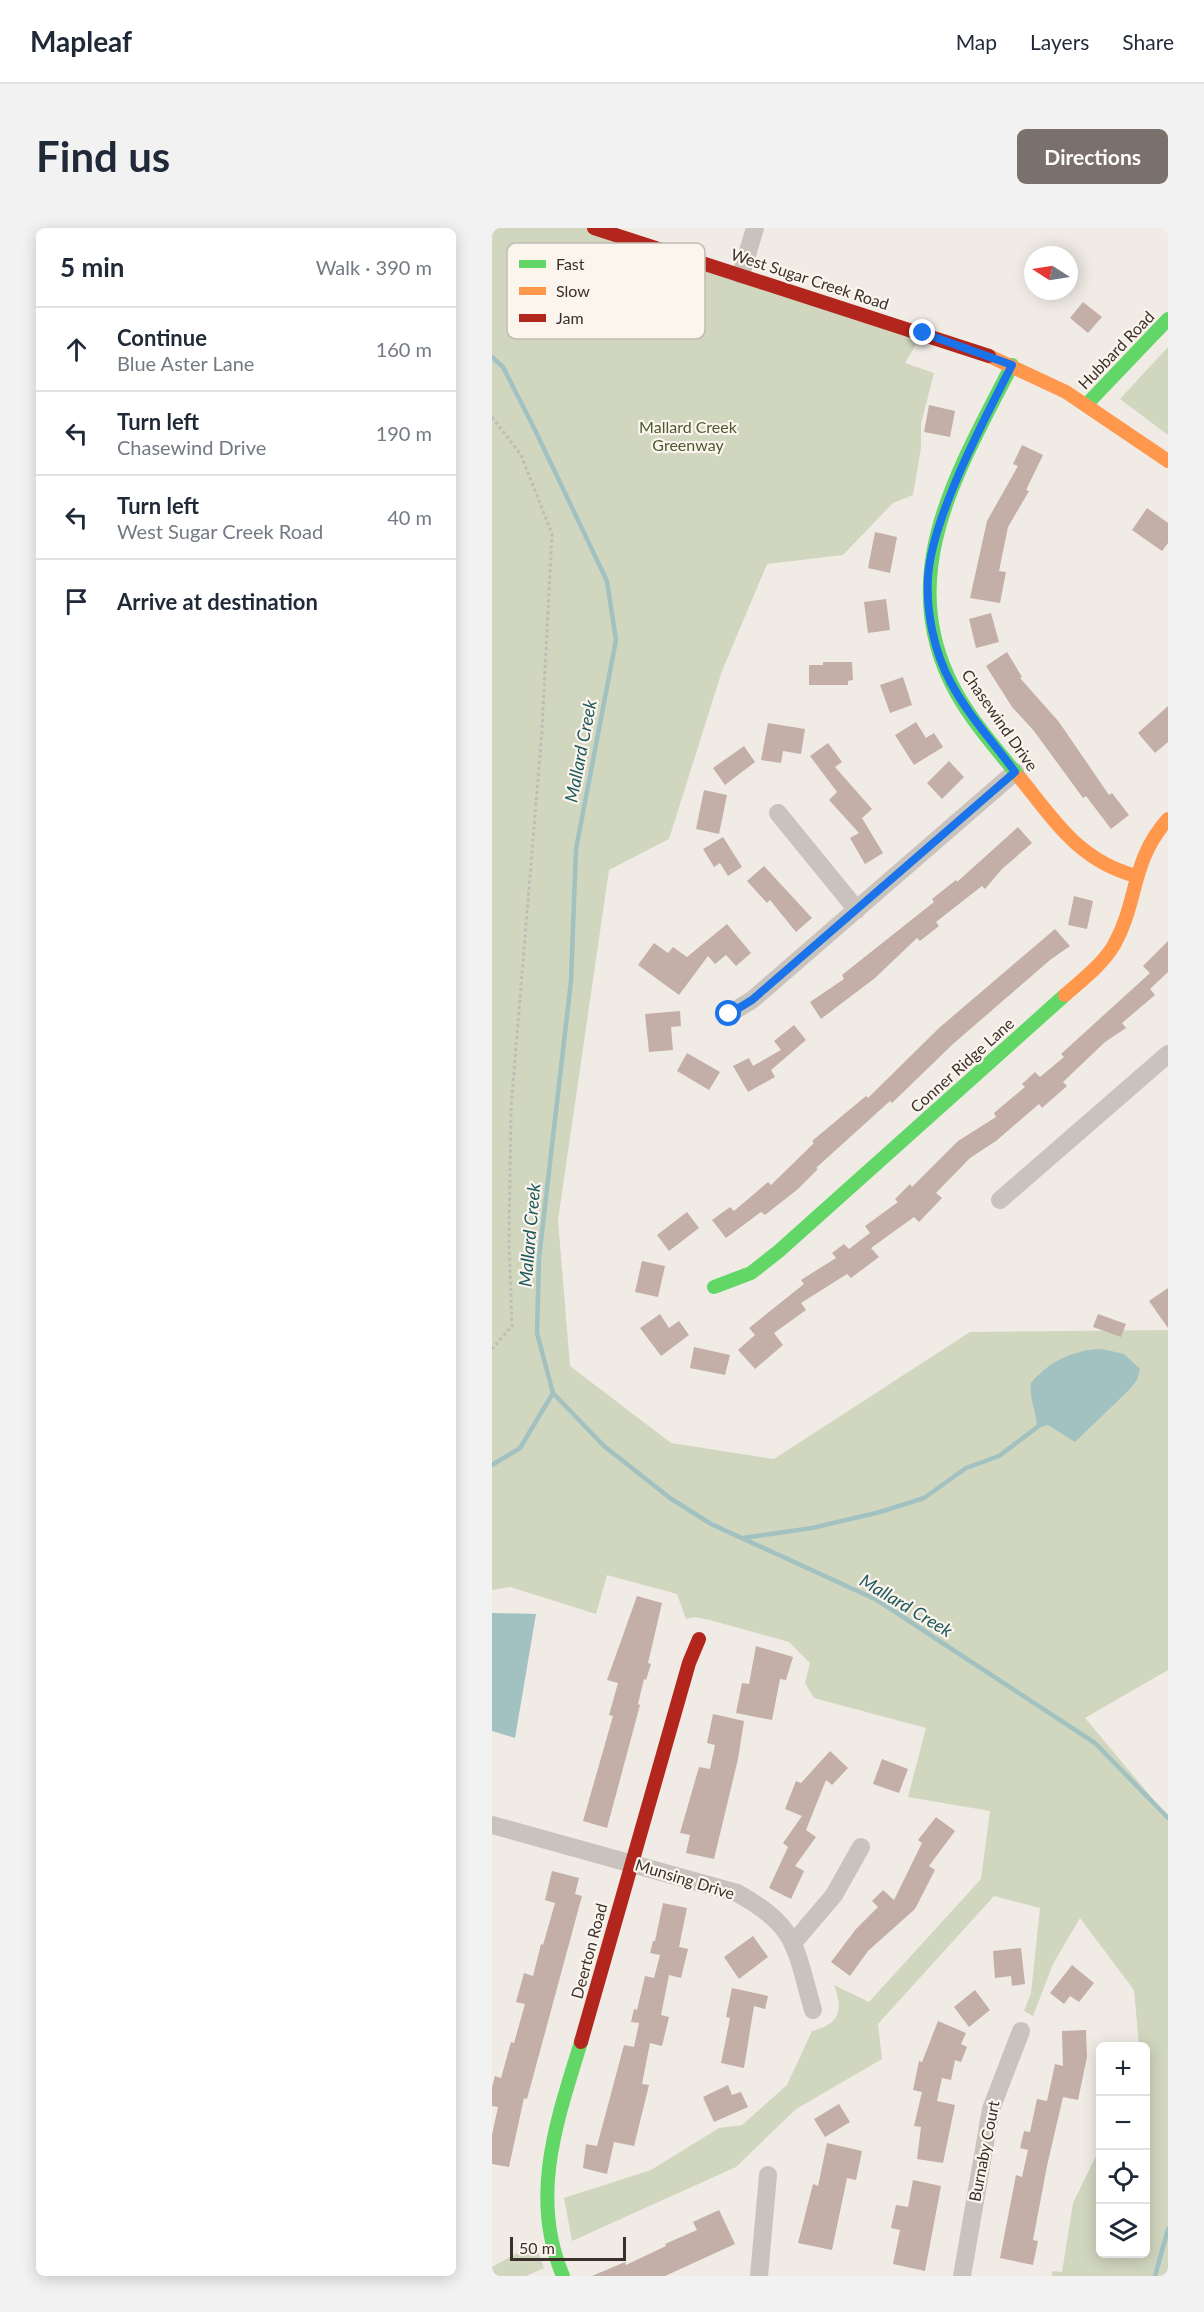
<!DOCTYPE html>
<html lang="en">
<head>
<meta charset="utf-8">
<style>
	body { margin:0; font-family:Lato,sans-serif; background:#f2f2f3; color:#1f2937 }
	.controls { position:absolute; right:18px; bottom:18px; display:grid; overflow:hidden; border-radius:9px; box-shadow:0 3px 15px #0003 }
	.controls button { width:54px; height:54px; display:grid; place-items:center; padding:0; border:0; border-bottom:2px solid #e0e1e3; background:#fff; color:#1f2937; font:30px sans-serif }
	.compass { position:absolute; left:532px; top:18px; width:54px; height:54px; border-radius:50%; background:#fff; box-shadow:0 3px 15px #0003; rotate:282deg }
	.scale { position:absolute; left:18px; bottom:15px; width:116px; box-sizing:border-box; padding-left:6px; border:3px solid #3b302b; border-top:0; font-size:16px; line-height:21px; white-space:nowrap; color:#3b302b; -webkit-text-stroke:4px #fbf5ee; paint-order:stroke }
	.stop { position:absolute; width:18px; height:18px; margin:-14px; border:4px solid #1a73e8; border-radius:50%; background:#fff }
	.stop.end { background:#1a73e8; border-color:#fff; box-shadow:0 2px 6px #0008 }
	.list { margin:0; padding:0; list-style:none }
	h2 { display:flex; justify-content:space-between; align-items:center; height:78px; margin:0; padding:0 24px; font-size:26px }
	h2 small { font-size:20px; font-weight:400; color:#747a83 }
	.list li { display:grid; grid-template-columns:39px 1fr auto; gap:18px; align-items:center; box-sizing:border-box; height:84px; padding:0 24px; border-top:2px solid #e0e1e3 }
	.list b { display:block; font-size:22px; white-space:nowrap }
	.list p { margin:0; font-size:20px; white-space:nowrap; color:#747a83 }
	.list em { font-size:20px; font-style:normal; color:#747a83 }
	.icon { flex:none; width:33px; height:33px; fill:none; stroke:currentColor; stroke-width:2; stroke-linecap:round; stroke-linejoin:round }
	.map { position:relative; flex:none; width:676px; height:2048px; overflow:hidden; border-radius:9px }
	header { display:flex; align-items:center; gap:36px; box-sizing:border-box; height:84px; padding:0 30px; background:#fff; border-bottom:2px solid #e0e1e3 }
	header strong { font-size:28px }
	nav { display:flex; gap:33px; margin-inline-start:auto; font-size:21px }
	.intro { display:flex; align-items:center; justify-content:space-between; box-sizing:border-box; height:144px; padding:0 36px }
	h1 { margin:0; font-size:42px }
	.button { padding:15px 27px; border-radius:9px; background:#7a716c; color:#fff; font-size:21px; font-weight:700 }
	main { display:flex; gap:36px; padding:0 36px }
	aside { flex:1; background:#fff; border-radius:9px; box-shadow:0 3px 15px #0003 }
	.map>svg:first-child { display:block }
</style>
</head>
<body>
<header>
<strong>Mapleaf</strong>
<nav><a>Map</a><a>Layers</a><a>Share</a></nav>
</header>
<div class="intro"><h1>Find us</h1><a class="button">Directions</a></div>
<main>
<aside>
<h2>5 min<small>Walk · 390 m</small></h2>
<ul class="list">
<li><svg class="icon" aria-label="ahead" viewBox="0 0 24 24"><path d="M12 20V5M6 11l6-6 6 6"/></svg><div><b>Continue</b><p>Blue Aster Lane</p></div><em>160 m</em></li>
<li><svg class="icon" aria-label="left" viewBox="0 0 24 24"><path d="M17 20v-9H6M10 6l-5 5 5 5"/></svg><div><b>Turn left</b><p>Chasewind Drive</p></div><em>190 m</em></li>
<li><svg class="icon" aria-label="left" viewBox="0 0 24 24"><path d="M17 20v-9H6M10 6l-5 5 5 5"/></svg><div><b>Turn left</b><p>West Sugar Creek Road</p></div><em>40 m</em></li>
<li><svg class="icon" aria-label="arrive" viewBox="0 0 24 24"><path d="M6 21V4h12l-3 4 3 4H6"/></svg><div><b>Arrive at destination</b></div></li>
</ul>
</aside>
<div class="map">
<svg width="676" height="2048" viewBox="0 0 676 2048">
	<rect width="100%" height="100%" fill="#f0ebe5"/>
	<!-- green -->
	<path fill="#d1d6bf" d="M0 0H104L431 105 413 135 442 145 429 196V220L421 267 401 275 351 327 275 336 230 443 177 611 117 642 66 992 78 1138 179 1215 282 1231 478 1104 676 1102V1442L593 1490 676 1589V2048H560V2043L570 2044 581 1975 608 1920V2026H654V1818H647L642 1762 588 1690 561 1736 541 1788 532 1783 539 1765 548 1680 502 1668 386 1796 390 1831 304 1881 244 1939 80 2013 72 1970 159 1942 227 1900 250 1897 295 1857 320 1803C347 1796 352 1783 342 1757L377 1774 489 1651 498 1583 416 1569 434 1500 322 1470 313 1455 318 1435 297 1414 218 1392 203 1389 194 1391 185 1366 115 1347 104 1386 18 1359 0 1362Z
		M676 119V207L628 171Z
		M43 2015 52 2040 34 2048H0V2039Z"/>
	<!-- water -->
	<path fill="#a1c2c1" d="M610 1121 632 1126 648 1141 645 1152 637 1162 583 1214 556 1197 545 1200C545 1184 537 1173 539 1155 558 1133 580 1122 610 1121Z
		M0 1385 44 1386 23 1510 0 1503Z"/>
	<g fill="none" stroke-linecap="round" stroke-linejoin="round">
		<!-- stream -->
		<path stroke="#a1c2c1" stroke-width="4.5" d="M0 129 11 139 43 202 115 353 124 412 84 621 79 753 47 1030 45 1105 61 1165 112 1218 178 1270 219 1296 385 1372 603 1515 676 1590
			M0 1237 28 1220 61 1165
			M251 1310 320 1300 388 1284 432 1270 474 1240 507 1228 548 1197
			M663 2048 676 2001"/>
	</g>
	<!-- building -->
	<path fill="#c3afa7" d="M591 74 610 89 596 105 578 90Z
		M437 177 463 183 458 209 432 204Z
		M530 217 551 227 534 262 537 263 516 299 507 343 514 344 508 375 478 370 495 293 526 238 521 236Z
		M655 280 676 295V315L670 323 640 302Z
		M383 304 405 309 398 345 376 340Z
		M394 371 398 402 376 405 372 374Z
		M499 385 507 414 484 420 477 391Z
		M515 424 530 449 528 450 567 494 617 567 620 565 637 587 619 601 594 568 591 570 542 503 520 479 494 438Z
		M331 434H360L361 452 356 453V457H317V437H331Z
		M411 449 420 477 398 485 388 457Z
		M676 478V514L663 525 646 505Z
		M424 494 434 510 442 505 451 519 422 537 403 507Z
		M276 495 313 501 309 526 291 523 289 535 269 532Z
		M336 515 350 534 343 539 380 581 370 590 391 625 373 636 358 610 367 605 337 572 345 564 318 528Z
		M252 518 263 534 233 557 221 540Z
		M457 533 472 549 450 571 435 555Z
		M212 562 235 567 227 606 204 601Z
		M526 599 540 615 510 641 493 661 490 658 444 694 447 698 428 713 425 710 383 750 329 791 318 774 352 751 350 747 442 674 440 671 464 652 465 654Z
		M231 609 250 639 236 648 228 635 222 639 211 621Z
		M272 638 320 690 304 704 278 672 275 675 255 653Z
		M582 668 601 673 595 701 576 697Z
		M235 696 259 725 244 738 234 727 223 736 216 728 187 767 146 737 162 715 176 725 181 719 195 729Z
		M563 701 578 718 558 732 461 816 400 875 398 873 324 940 326 941 306 961 273 987 269 984 234 1010 220 992 238 979 242 983 276 954 279 957 322 915 320 913 374 868 376 870 447 800Z
		M676 713V744L658 761 663 767 630 795 634 800 613 814 571 854 575 858 550 880 547 876 504 913 478 930 444 965 450 970 427 994 422 989 379 1020 387 1029 359 1050 355 1046 309 1075 314 1082 282 1105 291 1117 263 1141 246 1122 263 1107 257 1100 312 1056 309 1052 344 1030 340 1025 352 1016 357 1021 378 1005 373 998 406 974 403 971 418 956 420 959 466 913 504 889 502 885 533 859 530 856 543 844 548 849 572 829 569 826 658 745 651 738Z
		M188 783 189 798 179 799 181 822 157 824 153 786Z
		M302 797 314 812 279 842 283 849 256 864 241 838 257 830 261 838 289 822 282 813Z
		M195 825 228 844 217 862 185 843Z
		M195 984 207 1000 177 1023 165 1007Z
		M150 1033 173 1038 166 1069 143 1064Z
		M676 1060V1100L657 1073Z
		M168 1086 177 1100 187 1093 197 1107 169 1128 148 1100Z
		M606 1086 634 1096 629 1109 601 1099Z
		M202 1119 238 1127 233 1147 198 1140Z
		M145 1368 170 1375 156 1435 159 1436 154 1452 152 1451 146 1476 148 1477 115 1600 91 1593 121 1488 117 1487 126 1455 115 1452Z
		M264 1418 301 1429 294 1452 288 1451 280 1492 244 1485 250 1455 257 1456Z
		M221 1486 252 1493 246 1531 222 1631 194 1625 198 1607 188 1605 207 1539 218 1541 223 1517 215 1515Z
		M338 1523 356 1540 340 1557 334 1552 314 1602 324 1609 303 1638 312 1643 299 1671 277 1660 296 1619 291 1615 310 1588 293 1581 304 1553 309 1555Z
		M390 1531 416 1541 407 1565 381 1556Z
		M444 1589 463 1603 437 1638 443 1642 423 1681 376 1723 358 1748 339 1734 364 1701 386 1679 380 1673 391 1662 402 1672 430 1615 426 1612Z
		M60 1643 87 1650 83 1666 90 1668 35 1871 32 1870 17 1939 0 1936V1907L6 1879 0 1878V1859L3 1848 9 1850 19 1814 22 1815 33 1776 24 1774 32 1745 41 1748 49 1716 51 1717 63 1675 53 1672Z
		M171 1675 195 1680 187 1719 196 1721 189 1750 177 1747 169 1787 177 1789 170 1818 158 1815 150 1856 157 1857 142 1918 122 1914 115 1946 91 1940 94 1916 105 1918 132 1817 142 1819 147 1795 139 1794 142 1781 145 1782 153 1748 162 1750 168 1727 158 1725 161 1713H163Z
		M261 1708 276 1729 247 1751 232 1729Z
		M529 1720 533 1756 520 1758 519 1748 503 1750 501 1723Z
		M580 1737 602 1755 587 1774 578 1768 572 1776 558 1765Z
		M240 1760 276 1768 273 1781 262 1778 252 1840 229 1835 238 1790 234 1789Z
		M483 1762 498 1782 477 1799 462 1779Z
		M446 1793 474 1805 469 1816 475 1819 469 1834 463 1832 459 1852 450 1850 445 1873 463 1877 451 1935 425 1931 429 1899 422 1898 430 1864 421 1862 427 1833 430 1834Z
		M594 1802 595 1829 586 1872 571 1869 555 1938 541 2012 546 2013 541 2037 508 2030 524 1947 530 1949 536 1922 528 1920 532 1903 538 1904 545 1871 555 1873 563 1836 571 1838 570 1803Z
		M236 1857 240 1867 249 1864 256 1879 222 1894 211 1869Z
		M347 1876 358 1894 333 1909 322 1891Z
		M335 1915 370 1923 364 1952 355 1950 340 2022 306 2015 321 1956 326 1958Z
		M421 1952 449 1958 433 2043 401 2036 408 2002 399 2000 404 1977 416 1979Z
		M227 1982 243 2016 173 2048H100L133 2034 134 2037 174 2018 173 2016 205 2002 201 1994Z"/>
	<g fill="none" stroke-linecap="round" stroke-linejoin="round">
		<!-- path -->
		<path stroke="#c2bbb6" stroke-width="3" stroke-dasharray="3 3" stroke-linecap="butt" d="M0 189 29 227 60 306 50 502 19 880 17 1013 20 1098 0 1121"/>
		<!-- street -->
		<path stroke="#c9c3be" stroke-width="18" d="M249 47 263 0
			M286 585 365 682
			M237 786 260 772 523 544
			M508 972 676 826
			M0 1597 245 1665C306 1698 303 1720 321 1782
			M302 1714 342 1667 369 1619
			M267 2048 276 1947
			M470 2048 499 1881 529 1803"/>
		<!-- fast -->
		<path stroke="#63d668" stroke-width="14" d="M520 137C466 243 399 349 465 466 482 496 506 523 528 550
			M595 176 676 91
			M222 1059 259 1045 287 1023 573 767
			M71 2048C37 1969 65 1892 89 1814"/>
		<!-- slow -->
		<path stroke="#ff974d" stroke-width="14" d="M497 128 574 164 676 233
			M528 550C563 593 587 633 644 648
			M573 767C590 752 610 737 622 717 647 672 638 634 676 591"/>
		<!-- jam -->
		<path stroke="#b3261e" stroke-width="14" d="M102 0 497 128
			M89 1814 197 1435 207 1411"/>
	</g>
	<g fill="none" stroke-linecap="round" stroke-linejoin="round">
		<!-- route -->
		<path stroke="#1a73e8" stroke-width="8" d="M237 786 260 772 523 544C502 515 476 487 459 455 442 424 434 384 436 349 440 289 492 192 520 137L431 105"/>
	</g>
	<g text-anchor="middle" stroke-width="4.5" stroke-linejoin="round" paint-order="stroke">
		<!-- street labels -->
		<g font-size="16" fill="#3b302b" stroke="#fbf5ee">
			<text transform="translate(318 51) rotate(18)" y="6">West Sugar Creek Road</text>
			<text transform="translate(624 122) rotate(-46)" y="6">Hubbard Road</text>
			<text transform="translate(508 492) rotate(55)" y="6">Chasewind Drive</text>
			<text transform="translate(470 837) rotate(-42)" y="6">Conner Ridge Lane</text>
			<text transform="translate(193 1651) rotate(17)" y="6">Munsing Drive</text>
			<text transform="translate(97 1723) rotate(-75)" y="6">Deerton Road</text>
			<text transform="translate(492 1923) rotate(-79)" y="6">Burnaby Court</text>
		</g>
		<!-- park labels -->
		<g font-size="16" fill="#4a5a2e" stroke="#fbf5ee">
			<text x="196" y="205">Mallard Creek<tspan x="196" dy="18">Greenway</tspan></text>
		</g>
		<!-- water labels -->
		<g font-size="18" font-style="italic" fill="#1f5a5e" stroke="#fbf5ee">
			<text transform="translate(89 523) rotate(-79)" y="6">Mallard Creek</text>
			<text transform="translate(38 1007) rotate(-85)" y="6">Mallard Creek</text>
			<text transform="translate(414 1378) rotate(31)" y="6">Mallard Creek</text>
		</g>
	</g>
	<!-- legend -->
	<rect x="15" y="15" width="198" height="96" rx="9" fill="#fbf5ee" stroke="#c1bab4" stroke-width="1.5"/>
	<rect x="27" y="32" width="27" height="8" fill="#63d668"/>
	<rect x="27" y="59" width="27" height="8" fill="#ff974d"/>
	<rect x="27" y="86" width="27" height="8" fill="#b3261e"/>
	<g font-size="16" fill="#3b302b">
		<text x="64" y="42">Fast</text>
		<text x="64" y="69">Slow</text>
		<text x="64" y="96">Jam</text>
	</g>
</svg>
<div class="controls">
<button>+</button>
<button>−</button>
<button><svg class="icon" aria-label="locate" viewBox="0 0 24 24"><circle cx="12" cy="12" r="6"/><path d="M12 2v4M12 18v4M2 12h4M18 12h4"/></svg></button>
<button><svg class="icon" aria-label="layers" viewBox="0 0 24 24"><path d="M12 4l9 5-9 5-9-5zM3 14l9 5 9-5"/></svg></button>
</div>
<svg class="compass" viewBox="-18 -18 36 36"><path d="M0-13l5 13h-10z" fill="#e53935"/><path d="M0 13l5-13h-10z" fill="#747a83"/></svg>
<div class="scale">50 m</div>
<div class="stop" style="left:237px;top:786px"></div>
<div class="stop end" style="left:431px;top:105px"></div>
</div>
</main>
</body>
</html>
